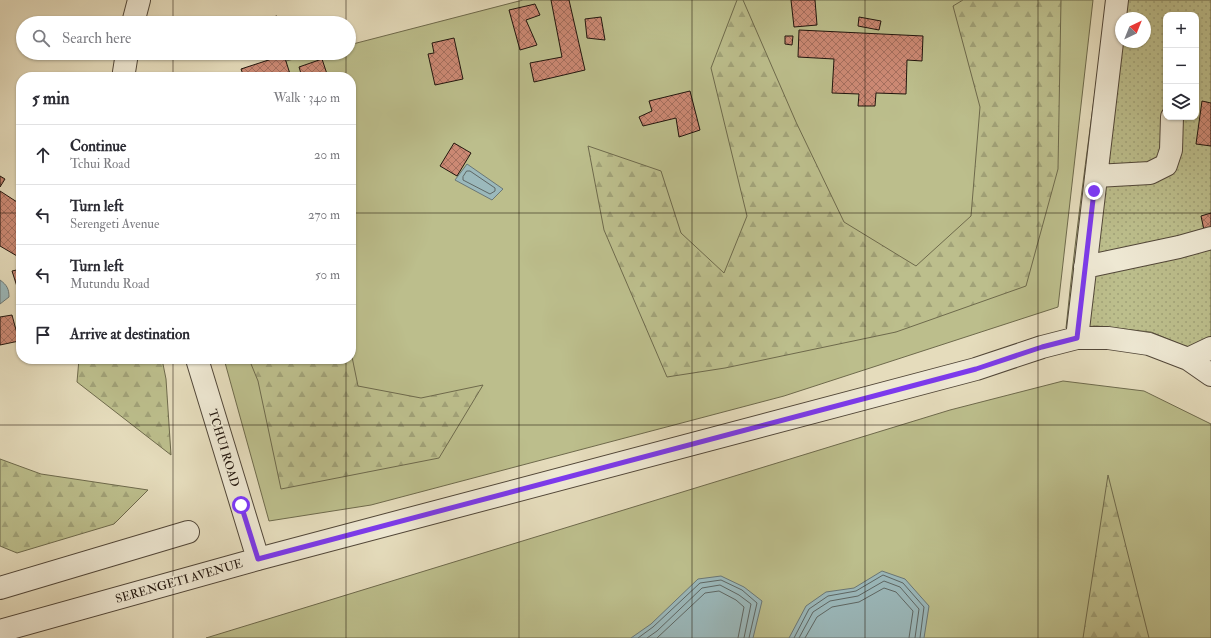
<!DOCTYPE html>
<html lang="en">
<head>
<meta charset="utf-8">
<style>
	body { margin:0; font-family:"IM FELL Double Pica",serif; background:#f7f7f7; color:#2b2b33 }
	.controls { position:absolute; right:12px; top:12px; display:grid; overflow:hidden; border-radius:8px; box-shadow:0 1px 3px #0004 }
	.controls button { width:36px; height:36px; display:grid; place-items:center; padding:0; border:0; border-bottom:1px solid #e1e1e2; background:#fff; color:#2b2b33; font:20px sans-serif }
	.compass { position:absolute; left:1115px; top:12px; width:36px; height:36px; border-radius:50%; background:#fff; box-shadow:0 1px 3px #0004; rotate:43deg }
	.stop { position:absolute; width:12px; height:12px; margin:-9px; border:3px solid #7c3aed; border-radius:50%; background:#fff }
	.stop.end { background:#7c3aed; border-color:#fff; box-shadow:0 1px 4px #0008 }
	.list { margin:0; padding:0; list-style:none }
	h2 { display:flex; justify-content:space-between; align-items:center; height:52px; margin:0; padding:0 16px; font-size:17px }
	h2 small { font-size:13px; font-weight:400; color:#7c7c81 }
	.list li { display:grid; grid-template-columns:26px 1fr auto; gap:12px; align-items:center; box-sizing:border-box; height:60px; padding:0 16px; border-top:1px solid #e1e1e2 }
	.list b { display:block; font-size:15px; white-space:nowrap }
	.list p { margin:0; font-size:13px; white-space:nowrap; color:#7c7c81 }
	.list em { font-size:13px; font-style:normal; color:#7c7c81 }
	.icon { flex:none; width:22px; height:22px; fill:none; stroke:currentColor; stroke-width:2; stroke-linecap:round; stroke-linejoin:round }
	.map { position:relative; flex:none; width:1211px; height:638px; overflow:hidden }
	.search { position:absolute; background:#fff; box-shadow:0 1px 3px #0004; left:16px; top:16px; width:340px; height:44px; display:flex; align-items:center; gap:10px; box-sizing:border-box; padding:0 14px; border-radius:22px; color:#7c7c81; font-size:15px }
	.panel { position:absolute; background:#fff; box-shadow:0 1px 3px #0004; left:16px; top:72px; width:340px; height:292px; border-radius:16px }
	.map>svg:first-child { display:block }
</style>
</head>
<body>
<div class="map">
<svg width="1211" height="638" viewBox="0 0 1211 638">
	<defs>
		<pattern id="forest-firs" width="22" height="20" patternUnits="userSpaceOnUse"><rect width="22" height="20" fill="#bcbe8c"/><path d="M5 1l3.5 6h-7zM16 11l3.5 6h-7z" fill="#a1a278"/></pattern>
		<pattern id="garden-dots" width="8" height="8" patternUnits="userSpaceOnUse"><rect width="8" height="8" fill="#bcbe8c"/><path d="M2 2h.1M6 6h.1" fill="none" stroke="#a1a278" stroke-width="1.8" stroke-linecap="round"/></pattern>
		<pattern id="building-cross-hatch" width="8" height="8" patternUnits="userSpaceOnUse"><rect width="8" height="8" fill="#cc8974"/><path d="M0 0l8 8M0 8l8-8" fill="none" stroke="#a56f5e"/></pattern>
	</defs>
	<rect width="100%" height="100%" fill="#e5dcbc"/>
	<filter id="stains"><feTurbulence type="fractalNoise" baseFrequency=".005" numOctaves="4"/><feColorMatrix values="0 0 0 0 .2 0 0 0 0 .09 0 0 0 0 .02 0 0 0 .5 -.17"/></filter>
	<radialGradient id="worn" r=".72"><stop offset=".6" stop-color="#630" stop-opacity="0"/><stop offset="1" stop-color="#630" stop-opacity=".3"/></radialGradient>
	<!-- green -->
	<path fill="#bcbe8c" stroke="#6e6a4c" d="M523 0H1093L1058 307 784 396 371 505 269 521 224 359H351V77H224L317 53H349V45Z
		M1063 381 1144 391 1211 424V638H206L950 410Z"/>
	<!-- forest -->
	<path fill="url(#forest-firs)" stroke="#6e6a4c" d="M737 0H743L796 122 844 222 916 266 971 216 980 107 953 6 963 0H1061L1058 169 1026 286 896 332 725 368 667 377 604 230 588 146 661 171 681 233 724 273 747 216 711 68Z
		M351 352 358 386 421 398 483 385 439 458 281 489 258 381 249 359H351Z
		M79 359H162L166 379 171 455 77 382Z
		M0 459 41 474 148 490 114 524 17 553 0 546Z
		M1108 475 1149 638H1083Z"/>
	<!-- garden -->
	<path fill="url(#garden-dots)" stroke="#6e6a4c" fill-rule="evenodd" d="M1107 0H1211V341L1187 347 1151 332 1097 326 1066 328C1077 219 1093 110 1107 0ZM1166 15H1196V117H1166ZM1121 18H1145V42H1121Z"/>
	<!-- water -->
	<path fill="#9bb9bc" stroke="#6a7776" d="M467 164 503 189 492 200 455 180Z
		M0 280C7 285 9 289 9 297L0 304Z
		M882 571 905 579 929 606 924 638H789L806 606 826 592 854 588Z
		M721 576 744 587 762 601 753 638H631L651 624 698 579Z"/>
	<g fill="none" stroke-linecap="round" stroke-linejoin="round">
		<!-- shore -->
		<path stroke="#5e6764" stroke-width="1" d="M467 171H470L495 188V191L490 194 463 180V177Z
			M638 638 653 627 700 583 721 580 742 590 757 603 749 638
			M647 638 657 631 702 588 720 585 739 595 751 604 744 638
			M657 638 705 593 719 591 736 600 744 607 738 638
			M794 638 809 609 828 596 856 591 883 575 903 583 924 607 920 638
			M799 638 813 612 830 601 858 596 884 581 900 587 919 609 915 638
			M805 638 817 617 832 607 859 602 884 588 896 592 913 611 909 638"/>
	</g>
	<!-- building -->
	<path fill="url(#building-cross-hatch)" stroke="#21150d" d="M551 0H569L585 70 534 82 530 63 562 57Z
		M791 0H815L817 25 794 27Z
		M535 4 540 15 526 20 537 45 520 50 509 10Z
		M277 16 278 23H247Z
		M601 17 605 40 587 38 585 19Z
		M859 17 881 21 879 30 858 26Z
		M799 30 923 36 922 61 907 60 906 94 876 93 875 106H858L859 94 832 93 834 59 798 57Z
		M785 36H793L792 45 785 44Z
		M454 38 463 79 435 85 428 54 434 53 432 43Z
		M284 55 290 74 282 77H244L241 69Z
		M322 59 328 77H302L299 67Z
		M690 91 700 130 679 137 676 118 643 126 639 117 652 111 649 101Z
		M1202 101 1211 103V146L1196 144Z
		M454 143 471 153 457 176 440 166Z
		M0 176 5 179 0 187Z
		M0 191 17 202 21 195V248L17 256 0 246Z
		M1211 213V229L1204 230 1201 216Z
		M21 269V299L12 271Z
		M12 315 19 341 0 345V317Z"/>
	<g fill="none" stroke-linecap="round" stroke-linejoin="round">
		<defs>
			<path id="minor" d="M133 23 139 0
				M125 77 124 72 127 53
				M1096 176 1150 173 1166 165 1171 150 1172 117
				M1085 267 1179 247 1211 238
				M1077 338 1117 0
				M197 359 258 559
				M1188 359 1211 348
				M0 588 188 532
				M0 631 258 559 976 369 1042 347 1077 338H1108L1149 344 1188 359 1211 375"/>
		</defs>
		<!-- minor casing -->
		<use href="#minor" stroke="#524739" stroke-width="24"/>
		<!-- minor -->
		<use href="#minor" stroke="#eee8d3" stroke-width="22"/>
	</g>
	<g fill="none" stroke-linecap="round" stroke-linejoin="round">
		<!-- route -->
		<path stroke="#7c3aed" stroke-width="5" d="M241 505 258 559 976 369 1042 347 1077 338 1094 191"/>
	</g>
	<!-- grid -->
	<path fill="none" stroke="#21150d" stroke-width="1" stroke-opacity="0.55" d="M173 0V23M346 0V23M519 0V638M692 0V638M865 0V638M1038 0V638M173 53V77M346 53V77M0 213H21M351 213H1211M173 359V638M346 359V638M0 425H1211"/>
	<g text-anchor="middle" stroke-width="3" stroke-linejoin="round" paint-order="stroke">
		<!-- street labels -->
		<g font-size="12" fill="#21150d" stroke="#eee8d3">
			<text transform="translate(224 448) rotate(73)" y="4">TCHUI ROAD</text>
			<text transform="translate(179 581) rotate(-16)" y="4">SERENGETI AVENUE</text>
		</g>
	</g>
	<rect width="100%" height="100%" filter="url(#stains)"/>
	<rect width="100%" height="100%" fill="url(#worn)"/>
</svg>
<div class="controls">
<button>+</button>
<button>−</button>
<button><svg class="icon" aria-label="layers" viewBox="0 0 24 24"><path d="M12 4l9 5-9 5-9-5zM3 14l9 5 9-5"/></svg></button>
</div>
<svg class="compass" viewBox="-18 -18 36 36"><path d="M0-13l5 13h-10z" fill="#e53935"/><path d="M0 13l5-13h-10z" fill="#7c7c81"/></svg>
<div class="stop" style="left:241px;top:505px"></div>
<div class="stop end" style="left:1094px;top:191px"></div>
<div class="search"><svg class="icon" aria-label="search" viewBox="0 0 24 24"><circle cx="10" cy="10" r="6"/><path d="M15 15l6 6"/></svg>Search here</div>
<section class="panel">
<h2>5 min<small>Walk · 340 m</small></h2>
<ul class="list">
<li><svg class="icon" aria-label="ahead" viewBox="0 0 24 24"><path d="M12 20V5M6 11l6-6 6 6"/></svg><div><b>Continue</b><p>Tchui Road</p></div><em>20 m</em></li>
<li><svg class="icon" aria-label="left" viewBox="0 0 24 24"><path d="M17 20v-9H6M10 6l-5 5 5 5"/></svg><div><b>Turn left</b><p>Serengeti Avenue</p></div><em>270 m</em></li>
<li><svg class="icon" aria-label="left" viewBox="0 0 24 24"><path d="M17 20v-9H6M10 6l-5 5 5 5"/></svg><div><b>Turn left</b><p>Mutundu Road</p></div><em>50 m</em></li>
<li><svg class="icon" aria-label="arrive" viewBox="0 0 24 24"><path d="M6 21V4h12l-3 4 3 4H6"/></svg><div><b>Arrive at destination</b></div></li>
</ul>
</section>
</div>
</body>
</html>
